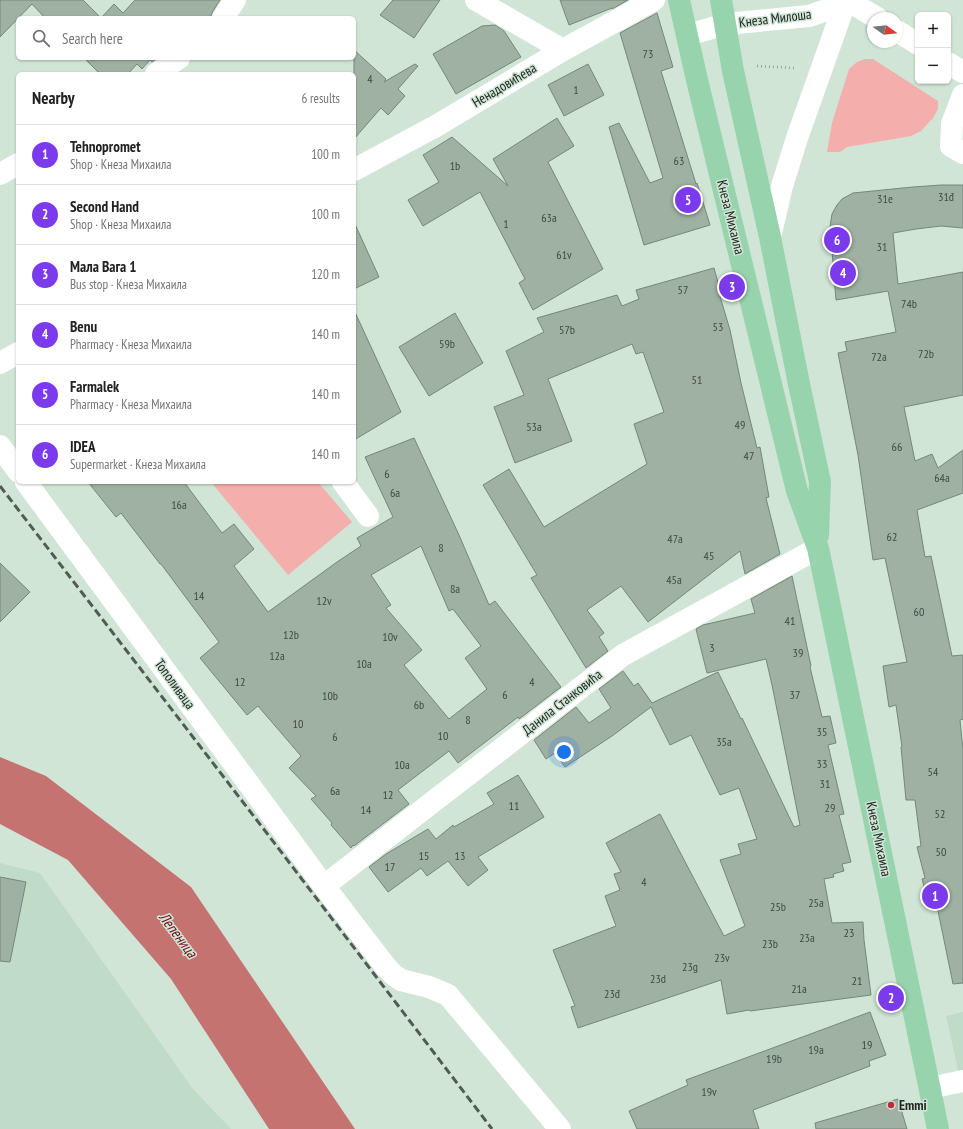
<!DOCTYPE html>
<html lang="en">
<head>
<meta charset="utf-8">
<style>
	body { margin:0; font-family:"PT Sans Narrow",sans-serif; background:#f2f2f2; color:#202124 }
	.controls { position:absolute; right:12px; top:12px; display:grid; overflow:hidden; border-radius:6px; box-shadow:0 1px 3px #0004 }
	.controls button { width:36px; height:36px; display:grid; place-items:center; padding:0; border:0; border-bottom:1px solid #e0e0e0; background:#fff; color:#202124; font:20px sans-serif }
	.compass { position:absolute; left:867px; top:12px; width:36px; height:36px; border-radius:50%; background:#fff; box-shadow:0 1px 3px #0004; rotate:105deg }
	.you { position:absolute; left:564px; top:752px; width:14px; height:14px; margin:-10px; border:3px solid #fff; border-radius:50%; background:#1a73e8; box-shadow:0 0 0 6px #1a73e833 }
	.badge { display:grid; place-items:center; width:26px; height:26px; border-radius:50%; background:#7c3aed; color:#fff; font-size:13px; font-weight:700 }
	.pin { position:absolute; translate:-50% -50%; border:2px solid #fff; box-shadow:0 1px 4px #0006 }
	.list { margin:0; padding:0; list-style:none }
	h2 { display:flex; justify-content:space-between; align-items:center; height:52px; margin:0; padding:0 16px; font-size:17px }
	h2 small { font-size:13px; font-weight:400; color:#757577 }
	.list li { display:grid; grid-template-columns:26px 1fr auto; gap:12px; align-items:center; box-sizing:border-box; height:60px; padding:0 16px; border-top:1px solid #e0e0e0 }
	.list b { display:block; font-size:15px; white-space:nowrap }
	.list p { margin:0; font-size:13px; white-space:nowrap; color:#757577 }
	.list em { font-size:13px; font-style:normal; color:#757577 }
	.icon { flex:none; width:22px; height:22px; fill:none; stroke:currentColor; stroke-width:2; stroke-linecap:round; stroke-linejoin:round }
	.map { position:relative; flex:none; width:963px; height:1129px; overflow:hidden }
	.search { position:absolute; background:#fff; box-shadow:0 1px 3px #0004; left:16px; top:16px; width:340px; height:44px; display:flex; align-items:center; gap:10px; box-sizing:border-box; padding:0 14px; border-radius:6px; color:#757577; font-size:15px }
	.panel { position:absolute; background:#fff; box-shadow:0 1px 3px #0004; left:16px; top:72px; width:340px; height:412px; border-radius:6px }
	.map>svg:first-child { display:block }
</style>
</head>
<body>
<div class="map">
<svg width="963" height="1129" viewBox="0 0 963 1129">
	<rect width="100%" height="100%" fill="#d0e5d6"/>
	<!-- built -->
	<path fill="#c0dbc7" d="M0 863 40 873 193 1089 231 1129H0Z
		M963 1012V1073L959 1074 946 1016Z"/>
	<!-- green -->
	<path fill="#f4aeab" d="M865 59H873L938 101V109L933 118 921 131 911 136 847 147 840 152H827L832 123 849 69 857 62Z
		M211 482H318L352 522 288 575Z"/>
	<!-- water -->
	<path fill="#c57371" d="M0 757 46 776 191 887 355 1129H269L171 979 68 860 0 824Z"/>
	<!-- building -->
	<path fill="#9eb1a3" stroke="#75877a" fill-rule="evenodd" d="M0 0H83L101 18H45L32 4 0 37Z
		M135 0H220L213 11 210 18H101L114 4 123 13Z
		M393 0H440L414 38 380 15Z
		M560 0H628L612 9V8L569 25Z
		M657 13 673 67 661 71 696 184 697 183 710 225 644 245 609 127 619 123 650 183 663 178 620 33Z
		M495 25 504 31 521 57 456 94 433 54 482 26Z
		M354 50 386 79 384 82 415 64 418 66 398 89 405 96 388 115 381 108 354 139Z
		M84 58H157L152 62 150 60 142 69 137 64 128 74H100Z
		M588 64 604 95 564 116 548 85Z
		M557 118 574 146 548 162 603 269 533 310 519 283 525 279 480 192 423 226 408 200 439 182 423 155 452 137 508 186 493 159Z
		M941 185H963V228L941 226 916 229 893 233 898 284 963 272V395L904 407 915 461 932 454 938 468 963 450V493L917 510 925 557 931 556 952 656 963 655V719L960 720 963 750V983L953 984 937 906 930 908 922 879 925 878 917 847 921 846 915 800H906L901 747H902L896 705 889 707 883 666 907 662 885 558 873 560 858 455 838 353 847 351 845 342 896 332 888 291 836 300 830 227 832 214 837 205 842 199 853 193 913 187Z
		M354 222 379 277 354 289Z
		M714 268 721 293H719L730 330 741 383 757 448 760 447 769 497 766 498 780 554 745 574 740 551 648 622 621 586 587 610 604 633 599 637 608 651 586 668 531 578 537 575 483 485 509 469 544 527 647 464 634 424 664 412 643 352 636 354 632 344 548 379 572 441 515 463 494 407 524 395 506 351 544 332 537 318 617 295 622 306 639 299 636 290Z
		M354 310 401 412 354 440Z
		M455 313 483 363 429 396 399 347Z
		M414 438 459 535 489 605 495 601 561 687 519 719 518 717 458 763 449 751 398 790 409 804 354 846 353 845 351 848 331 825 332 823 311 799 316 796 289 768 301 756 258 706 247 715 200 658 219 642 161 564H160L121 513 116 517 88 482H184L222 533 234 524 254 549 234 566 268 612 337 562 361 546 357 538 393 517 365 457ZM421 546 449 611 453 609 481 646 465 658 487 689 449 719 404 665 422 650 386 608 391 605 371 575Z
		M0 563 30 592 0 622Z
		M792 576 811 666 810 667 822 717 830 716 836 743 828 745 844 814 839 815 851 862 842 864 844 871 833 874 834 877 824 879 832 923 863 922 864 940 871 995 750 1011 749 1010 727 1014 721 980 578 1028 571 1007 575 1006 553 950 616 926 605 896 620 890 614 874 621 872 606 843 660 814 724 936 745 926 720 860 741 854 738 844 757 839 739 788 720 795 691 735 670 745 651 707 612 736 565 767 555 753 546 759 534 740 576 707 589 723 611 708 599 689 623 671 634 686 638 683 652 703 718 672 741 719 742 718 794 827 800 825 772 685 766 659 707 673 696 629 703 625 755 613 751 599Z
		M518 775 544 817 478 857 488 870 468 886 448 861 427 876 421 868 388 892 369 867 386 854 428 829 436 839 453 825 454 827 494 804 487 793Z
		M0 877 26 882 10 962 0 961Z
		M870 1012 886 1055 869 1061 870 1066 753 1110 759 1129H637L629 1111 688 1085 686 1080Z
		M898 1099 907 1129H816L815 1123Z"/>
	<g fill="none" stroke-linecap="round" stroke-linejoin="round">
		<!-- path -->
		<path stroke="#92a296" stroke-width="2.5" stroke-dasharray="1 3" stroke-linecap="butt" d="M757 66 795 68"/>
		<!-- minor -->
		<path stroke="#fff" stroke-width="22" d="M476 0 563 50
			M847 0 877 18
			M223 18 235 0
			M897 31 918 44
			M688 35 726 24 809 16 829 9 845 0
			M948 63 963 72
			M156 74 179 58
			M963 95 952 124 951 146 963 153
			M354 170 436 126 563 50 654 0
			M0 174 18 164
			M770 237 782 186 797 138 846 0
			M0 363 18 353
			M0 446 18 471
			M26 482 324 886 386 967 394 975 401 980 429 987 448 995 560 1129
			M343 482 368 516
			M324 886 623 655 818 548
			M930 1088 963 1081"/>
		<!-- major -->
		<path stroke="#97d4ae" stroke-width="22" d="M679 0 697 80 797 491 818 548 938 1129
			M721 0 733 71 770 237 799 384 820 482 818 535"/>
		<!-- rail -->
		<path stroke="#505b53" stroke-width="3" stroke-dasharray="8 4" stroke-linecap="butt" d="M0 486 269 836 492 1129"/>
	</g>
	<!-- markers -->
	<circle fill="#bd2d39" stroke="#d0e5d6" stroke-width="1.5" cx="891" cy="1105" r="4"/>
	<g text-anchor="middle" stroke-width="3" stroke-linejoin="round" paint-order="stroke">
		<!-- number labels -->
		<g font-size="12" fill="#404a43">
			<text x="648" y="58">73</text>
			<text x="370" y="83">4</text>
			<text x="576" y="94">1</text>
			<text x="679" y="165">63</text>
			<text x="455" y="170">1b</text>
			<text x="946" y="201">31đ</text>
			<text x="885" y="203">31e</text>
			<text x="549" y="222">63a</text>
			<text x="506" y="228">1</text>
			<text x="882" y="251">31</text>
			<text x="564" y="259">61v</text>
			<text x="683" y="294">57</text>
			<text x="909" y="308">74b</text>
			<text x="718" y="331">53</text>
			<text x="567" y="334">57b</text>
			<text x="447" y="348">59b</text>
			<text x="926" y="358">72b</text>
			<text x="879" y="361">72a</text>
			<text x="697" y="384">51</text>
			<text x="740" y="429">49</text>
			<text x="534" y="431">53a</text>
			<text x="897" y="451">66</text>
			<text x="749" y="460">47</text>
			<text x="387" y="478">6</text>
			<text x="942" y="482">64a</text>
			<text x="395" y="497">6a</text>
			<text x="179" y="509">16a</text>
			<text x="892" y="541">62</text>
			<text x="675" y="543">47a</text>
			<text x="441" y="552">8</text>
			<text x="709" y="560">45</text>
			<text x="674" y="584">45a</text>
			<text x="455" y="593">8a</text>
			<text x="199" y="600">14</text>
			<text x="324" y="605">12v</text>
			<text x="919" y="616">60</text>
			<text x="790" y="625">41</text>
			<text x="291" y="639">12b</text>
			<text x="390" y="641">10v</text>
			<text x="712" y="652">3</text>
			<text x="798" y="657">39</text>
			<text x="277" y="660">12a</text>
			<text x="364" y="668">10a</text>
			<text x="240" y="686">12</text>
			<text x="532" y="686">4</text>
			<text x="505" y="699">6</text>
			<text x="795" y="699">37</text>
			<text x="330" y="700">10b</text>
			<text x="419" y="709">6b</text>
			<text x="468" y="724">8</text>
			<text x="298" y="728">10</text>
			<text x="822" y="736">35</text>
			<text x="443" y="740">10</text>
			<text x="335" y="741">6</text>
			<text x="724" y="746">35a</text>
			<text x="822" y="768">33</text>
			<text x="402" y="769">10a</text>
			<text x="933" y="776">54</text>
			<text x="825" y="788">31</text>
			<text x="335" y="795">6a</text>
			<text x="388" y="799">12</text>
			<text x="514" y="810">11</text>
			<text x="830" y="812">29</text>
			<text x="366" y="814">14</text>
			<text x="940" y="818">52</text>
			<text x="941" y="856">50</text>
			<text x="424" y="860">15</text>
			<text x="460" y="860">13</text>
			<text x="390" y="871">17</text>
			<text x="644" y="886">4</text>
			<text x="816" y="907">25a</text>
			<text x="778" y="911">25b</text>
			<text x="849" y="937">23</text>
			<text x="807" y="942">23a</text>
			<text x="770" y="948">23b</text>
			<text x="722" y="962">23v</text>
			<text x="690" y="971">23g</text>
			<text x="658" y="983">23d</text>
			<text x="857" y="985">21</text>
			<text x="799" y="993">21a</text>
			<text x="612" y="998">23đ</text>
			<text x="867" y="1049">19</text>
			<text x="816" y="1054">19a</text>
			<text x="774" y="1063">19b</text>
			<text x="709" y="1096">19v</text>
		</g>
		<!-- street labels -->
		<g font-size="14" fill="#212823" stroke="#d0e5d6">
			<text transform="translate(775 18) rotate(-7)" y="5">Кнеза Милоша</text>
			<text transform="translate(504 85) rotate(-31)" y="5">Ненадовићева</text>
			<text transform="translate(731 217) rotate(76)" y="5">Кнеза Михаила</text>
			<text transform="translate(175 684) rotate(54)" y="5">Тополиваца</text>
			<text transform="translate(562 702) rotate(-38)" y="5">Данила Станковића</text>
			<text transform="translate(879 839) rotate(78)" y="5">Кнеза Михаила</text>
		</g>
		<!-- poi labels -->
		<g font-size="14" font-weight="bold" fill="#212823" stroke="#d0e5d6" text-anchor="start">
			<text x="899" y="1110">Emmi</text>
		</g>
		<!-- water labels -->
		<g font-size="15" font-style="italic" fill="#720b19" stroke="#d0e5d6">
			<text transform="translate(178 935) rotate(53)" y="5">Лепеница</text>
		</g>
	</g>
</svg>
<div class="controls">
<button>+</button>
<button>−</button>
</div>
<svg class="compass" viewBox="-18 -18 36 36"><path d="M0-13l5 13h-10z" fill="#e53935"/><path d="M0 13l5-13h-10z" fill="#757577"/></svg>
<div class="you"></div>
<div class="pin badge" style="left:935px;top:896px">1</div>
<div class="pin badge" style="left:891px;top:998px">2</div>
<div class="pin badge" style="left:732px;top:287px">3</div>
<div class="pin badge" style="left:843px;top:273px">4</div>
<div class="pin badge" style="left:688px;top:200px">5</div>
<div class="pin badge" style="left:837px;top:240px">6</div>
<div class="search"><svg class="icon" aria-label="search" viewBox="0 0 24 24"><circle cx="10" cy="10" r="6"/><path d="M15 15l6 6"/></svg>Search here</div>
<section class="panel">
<h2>Nearby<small>6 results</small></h2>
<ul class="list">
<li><span class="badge">1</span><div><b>Tehnopromet</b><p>Shop · Кнеза Михаила</p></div><em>100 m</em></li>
<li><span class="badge">2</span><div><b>Second Hand</b><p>Shop · Кнеза Михаила</p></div><em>100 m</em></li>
<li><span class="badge">3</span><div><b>Мала Вага 1</b><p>Bus stop · Кнеза Михаила</p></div><em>120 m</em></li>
<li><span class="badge">4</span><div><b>Benu</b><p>Pharmacy · Кнеза Михаила</p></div><em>140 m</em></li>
<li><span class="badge">5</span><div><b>Farmalek</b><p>Pharmacy · Кнеза Михаила</p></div><em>140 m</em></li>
<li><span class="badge">6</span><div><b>IDEA</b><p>Supermarket · Кнеза Михаила</p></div><em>140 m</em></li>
</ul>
</section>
</div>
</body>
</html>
